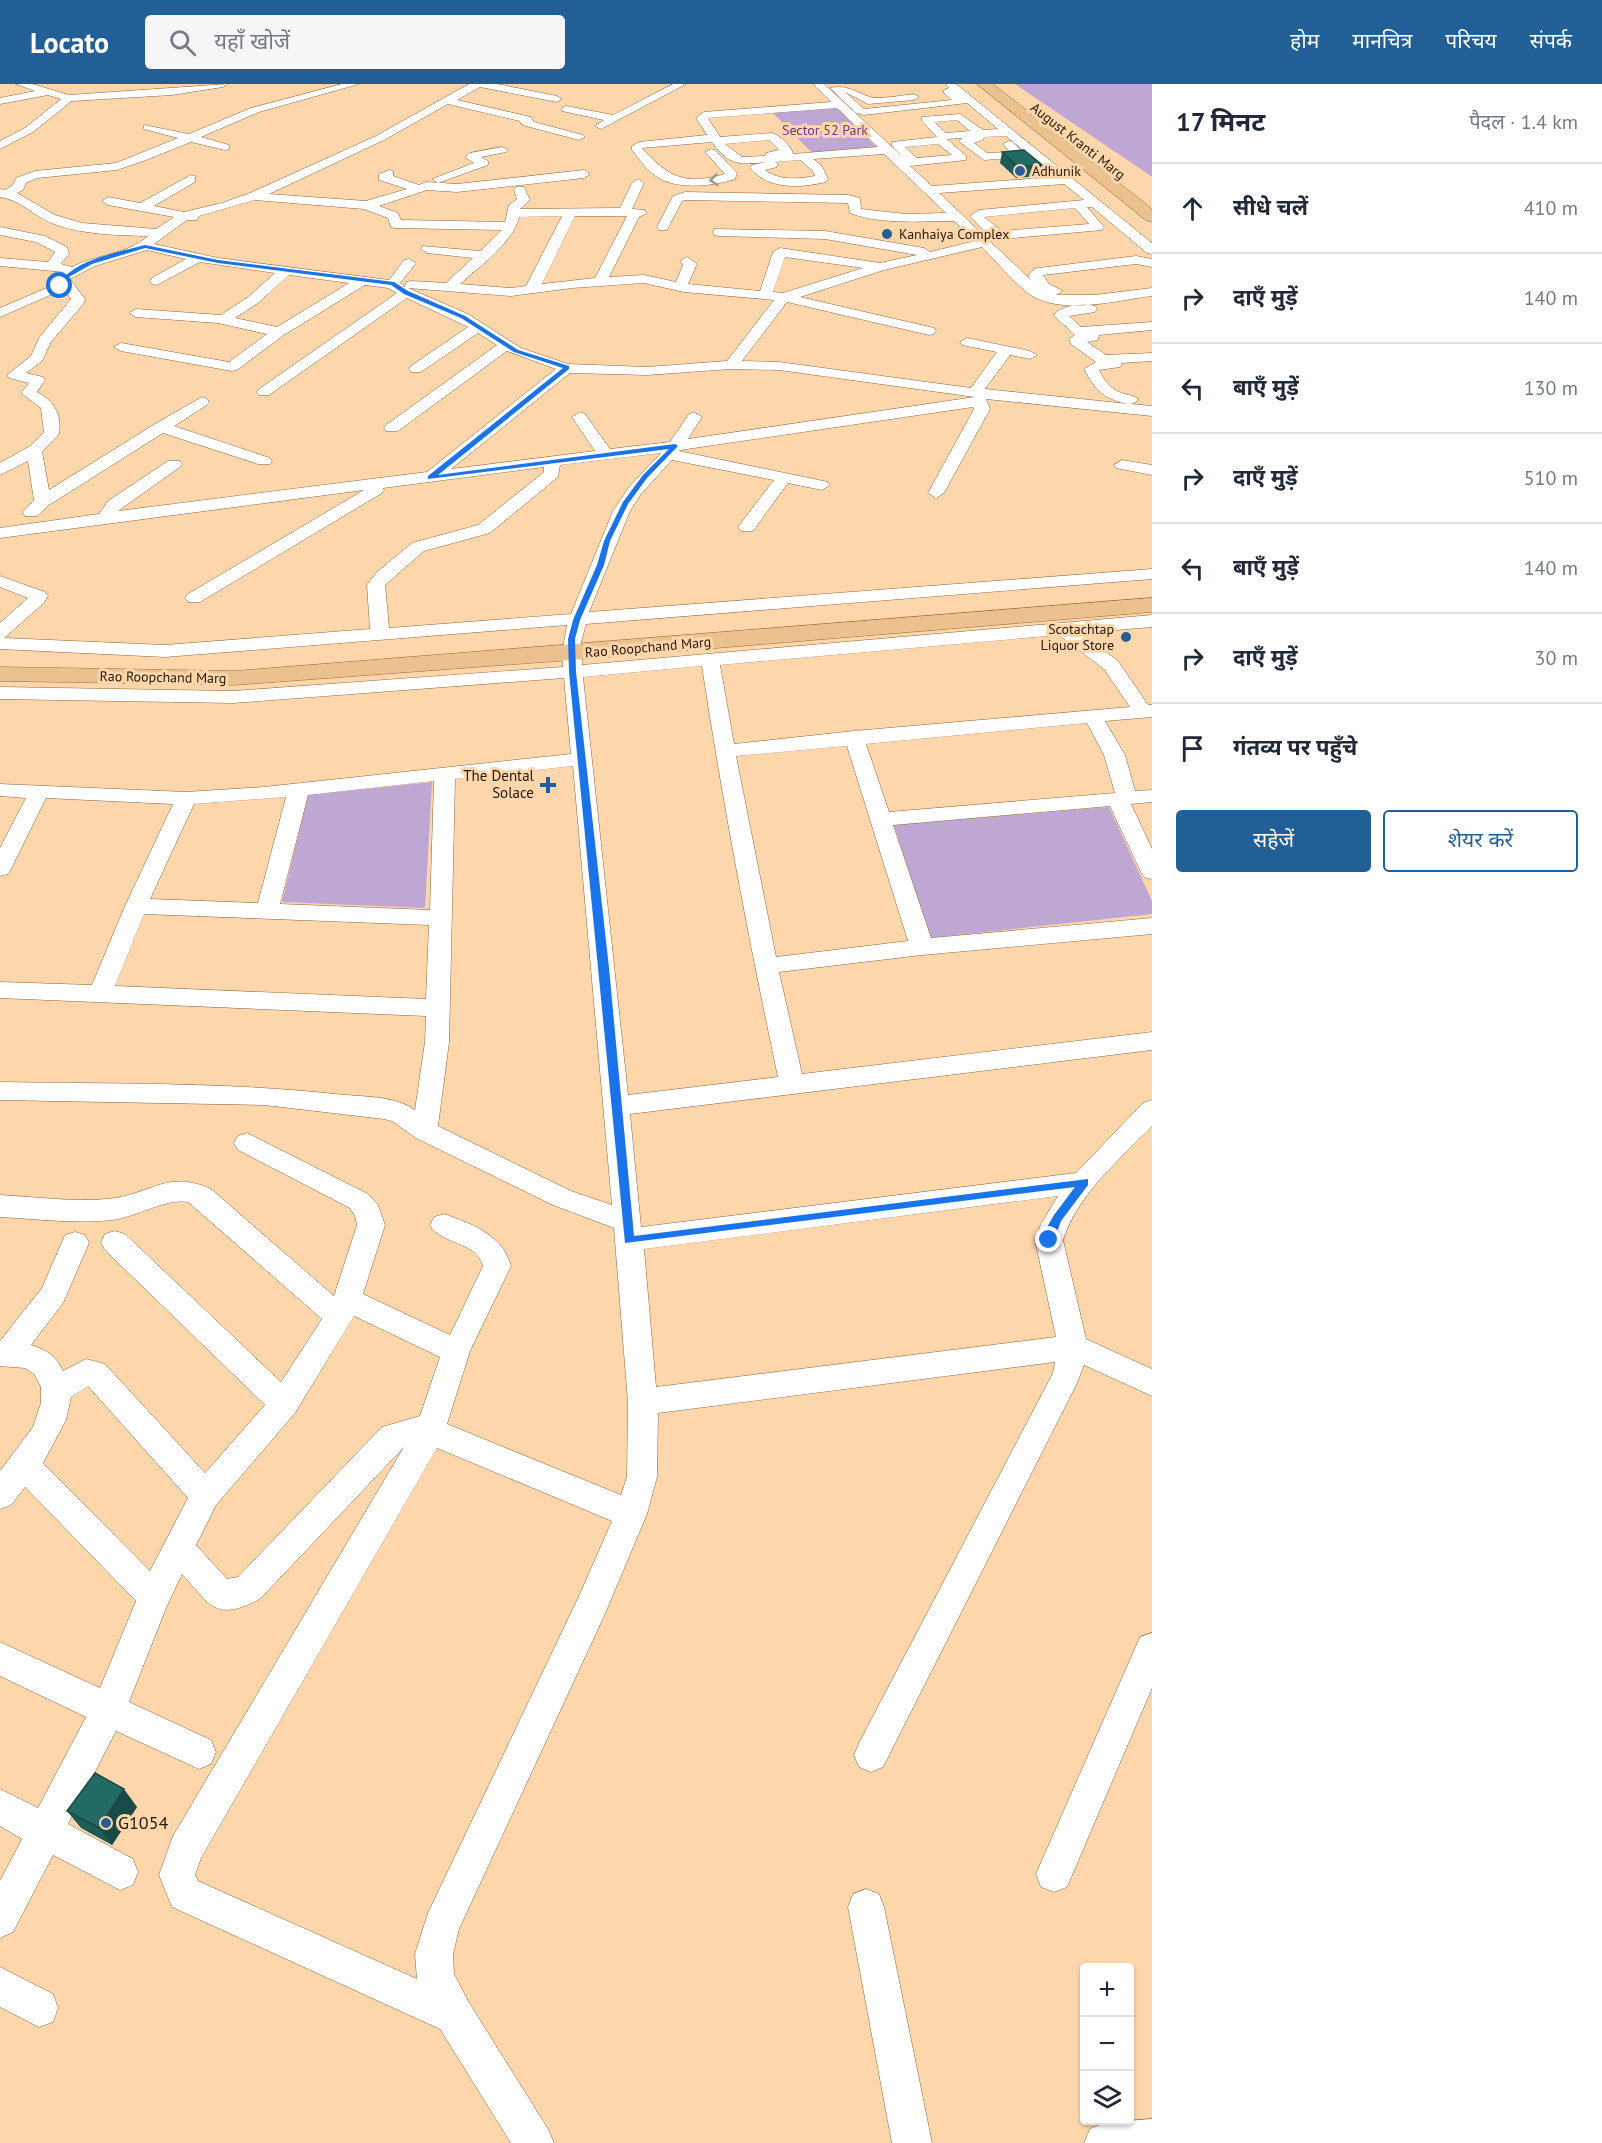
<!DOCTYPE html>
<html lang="hi">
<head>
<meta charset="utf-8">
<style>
	body { margin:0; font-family:"PT Sans","Noto Sans Devanagari",sans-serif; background:#f6f6f7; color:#1f2937 }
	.controls { position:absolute; right:18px; bottom:18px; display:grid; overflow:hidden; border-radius:6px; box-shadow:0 2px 4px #0004 }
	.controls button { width:54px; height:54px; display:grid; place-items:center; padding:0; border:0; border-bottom:2px solid #e0e1e3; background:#fff; color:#1f2937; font:30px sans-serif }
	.stop { position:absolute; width:18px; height:18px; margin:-14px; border:4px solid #1a73e8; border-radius:50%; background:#fff }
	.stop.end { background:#1a73e8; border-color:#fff; box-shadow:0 2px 6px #0008 }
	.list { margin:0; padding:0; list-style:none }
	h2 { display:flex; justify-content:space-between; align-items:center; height:78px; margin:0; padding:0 24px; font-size:26px }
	h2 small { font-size:20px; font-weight:400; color:#747a83 }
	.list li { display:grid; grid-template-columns:39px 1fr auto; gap:18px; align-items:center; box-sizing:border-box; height:90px; padding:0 24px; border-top:2px solid #e0e1e3 }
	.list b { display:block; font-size:22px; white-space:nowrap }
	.list em { font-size:20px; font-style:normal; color:#747a83 }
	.actions { display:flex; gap:12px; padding:18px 24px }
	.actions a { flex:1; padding:14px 0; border:2px solid #215f96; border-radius:6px; text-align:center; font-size:21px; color:#215f96 }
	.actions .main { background:#215f96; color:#fff }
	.icon { flex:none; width:33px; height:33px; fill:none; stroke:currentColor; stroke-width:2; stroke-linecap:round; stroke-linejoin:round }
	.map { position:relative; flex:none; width:1152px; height:2059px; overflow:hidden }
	header { display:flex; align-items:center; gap:36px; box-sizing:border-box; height:84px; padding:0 30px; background:#215f96; color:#fff }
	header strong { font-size:28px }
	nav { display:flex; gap:33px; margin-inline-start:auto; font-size:21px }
	.search { width:420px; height:54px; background:#f6f6f7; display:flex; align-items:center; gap:15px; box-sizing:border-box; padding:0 21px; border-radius:6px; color:#747a83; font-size:22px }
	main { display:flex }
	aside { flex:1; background:#fff }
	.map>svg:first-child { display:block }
</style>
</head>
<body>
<header>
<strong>Locato</strong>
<div class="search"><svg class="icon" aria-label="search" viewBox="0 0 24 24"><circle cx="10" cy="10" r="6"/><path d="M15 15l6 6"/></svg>यहाँ खोजें</div>
<nav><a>होम</a><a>मानचित्र</a><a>परिचय</a><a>संपर्क</a></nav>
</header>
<main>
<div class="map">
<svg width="1152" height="2059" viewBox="0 0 1152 2059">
	<rect width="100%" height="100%" fill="#fdd6ac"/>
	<!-- green -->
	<path fill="#bfa7d4" d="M1015 0H1152V92H1151Z
		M836 23 878 64 812 69 772 28Z
		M432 698 425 824 282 818 308 711Z
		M1109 723 1152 817V830L929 854 894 741Z"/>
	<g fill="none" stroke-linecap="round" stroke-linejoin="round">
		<defs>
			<path id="minor" d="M16 0H32L69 11 228 0 223 3 172 11 72 17 33 48 0 65V57L25 44 61 15 48 11 0 20V14L35 7Z
				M342 0H359L259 28 201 53 229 61V65L225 66 191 58 146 76 117 86 37 94 26 99 23 106 17 109 55 131 82 139 156 145 174 133 108 121 102 117 108 113 140 119 191 91 195 92V98L154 122 184 128 222 119 250 109 376 52 469 0H497L557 12 562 15 557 18 480 3 457 16 531 33 534 38 583 51 585 53 579 56 526 42 521 40 520 37 448 20 384 56 269 110 366 117 407 105 379 96V90L389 86 393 87V92L419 101 426 98 457 100 584 86 590 90 584 94 457 108 427 106 379 122 398 129 401 136 505 138 509 121 517 115 514 106 516 103H524L530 116 520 125 620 124 632 99 638 95 644 99 632 125 645 126 647 129 639 133 609 193 644 191 676 198 683 181 680 177 687 173 697 180 688 200 760 207 773 168 780 164 880 179 917 171 825 155 719 152 714 151 713 148 714 145 825 147 924 164 930 168 975 157 954 137C921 137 881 141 850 129L848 119 686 116 682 117 667 146H659L657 143 673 112 685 108 848 111 860 114 861 125 906 130 946 129 884 70 813 75 822 82 828 95 826 98C801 104 768 106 750 84L752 81 767 78C740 81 729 82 712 58L642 64C668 93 685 102 725 90L705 68 711 65 715 66 737 89 735 95C714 102 679 106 659 94 648 88 640 76 632 66V62L639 58 707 51 696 34 704 28 831 18 813 0H824L905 75 892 62V58L937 53 922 37V33L960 30 983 46 998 45 967 19 864 31 856 29 830 4C846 0 858 9 870 13 878 16 904 11 914 10L919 13 914 16 868 20 845 8 864 25 952 16 942 7 949 4 945 0H956L1152 159V170L1147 169 1092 123H1087L1104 143 1102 146 1002 155 989 152 970 132 979 126 1084 116 1064 100 939 109 1031 196 1028 192 1034 185 1039 184 1136 172 1152 175V183L1136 180 1043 191 1049 200 1063 207 1056 211H1095L1152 204V212C1117 216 1070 230 1036 214 1023 209 994 175 982 163L884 186 800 213 934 244 936 247 934 250 929 251 787 218 742 277 779 278 971 304 997 268 962 261 960 258 967 254 1030 267 1037 271 1030 275 1010 271 985 305 1129 320C1105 316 1095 306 1084 285L1096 278 1071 260 1069 255 1075 251 1053 231C1063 221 1082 219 1095 222L1097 225 1095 228 1069 232 1081 243 1152 238V246L1099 251 1098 256 1087 258 1106 271 1152 269V277L1122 279 1120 283 1099 286C1105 298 1112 307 1125 310 1131 312 1134 311 1139 316L1131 320 1152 322V332L986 315 990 325 944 409 936 414 928 409 974 325 973 323 680 366 679 367 828 398 830 401 822 406 788 399 753 447H741L738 443 774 396 672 376 641 410 630 427 589 528 1152 485V495L586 540 581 558 582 581 1152 531V543L1080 549 1118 577 1148 621H1152V633L1105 637 1125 671 1135 707 1152 706V718L1131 720 1152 765V795L1144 793 1141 788 1110 722 893 741 931 854 1152 834V850L922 871 779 888 802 990 1152 948V966L630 1030 641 1143 1076 1089 1143 1019 1152 1016V1042C1119 1076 1078 1110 1063 1156L1086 1255 1152 1285V1312L1084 1281 1077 1299 883 1683 871 1688 859 1683 854 1671 859 1659 1053 1289 1055 1278 658 1329 657 1393 647 1430 604 1532 459 1845 453 1870 454 1890 468 1917 548 2045 554 2059H511L440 1945 172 1823 159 1791 173 1752 404 1363 260 1515C215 1538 211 1522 182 1490L166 1524 129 1618 211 1656 216 1668 211 1680 199 1685 116 1647 68 1740 133 1775 138 1788 133 1801 120 1806 53 1771 13 1848 0 1854V1797L22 1755 0 1742V1705L38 1724 86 1633 0 1592V1558L100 1604 136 1517 25 1403 11 1421 0 1425V1387L33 1343 41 1319V1303L34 1290 25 1284 0 1282V1257L42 1204 65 1151 75 1148 85 1151 89 1159 63 1219 31 1261C47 1266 56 1272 63 1287L86 1275 105 1280 205 1389 265 1321 105 1166 101 1158 105 1150 115 1147 125 1150 281 1298 322 1235 188 1118C165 1114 137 1133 112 1136 75 1140 37 1135 0 1133V1111C36 1113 72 1118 108 1115 150 1111 167 1085 211 1105L334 1212 357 1141 355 1132 350 1124 238 1066 234 1059 238 1052 247 1049 368 1110 378 1121 385 1141 363 1210 450 1251 483 1182C477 1157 441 1161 430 1141L434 1133 444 1130C472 1140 503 1151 511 1182L470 1267 447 1340 621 1411 627 1393 628 1318 614 1144 553 1121 416 1054 392 1037 384 1035 264 1021 0 1016V998C112 1000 224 998 335 1010 360 1013 394 1011 415 1026L425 958 426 932 0 914V898L92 901 125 822 173 720 46 714 11 785 8 790 0 792V764L26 714 0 712V700L186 708 264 703 571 670 564 594 233 619 0 615V603L233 607 563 583 562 569 567 541 165 573 0 565V539L28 514 0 503V492L45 508 48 512 44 519 4 554 165 561 370 545 367 501 377 488 412 459 478 441 544 388V383L383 404 384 406 382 409 200 518H188L185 514 188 510 364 406 0 454V444L99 430 108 417 168 377H180L182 380 180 383 118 427 427 388 556 285 507 267 398 347H386L384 344 386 341 497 261 478 249 421 288H411L409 285 411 282 468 243 407 214 269 311H259L256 308 259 305 397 209 388 204 365 201 284 251 237 286 232 287 121 267 114 263 121 259 229 278 267 250 218 239 136 233 129 229 136 225 221 231 248 213 275 189 200 178 157 201 152 200 150 197 152 194 186 175 147 166 95 182 70 195 85 215 84 219 51 258 42 277 26 289 43 293 45 296 37 308C54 317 62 330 59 350L42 368 49 406 155 340 202 313 207 315 210 318 207 321 174 342 270 374 272 377 270 380H258L163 349 49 421 37 432H25L23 428 34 416 28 377 0 391V379L30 362 44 348 41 324 21 309 29 299 9 294 7 291 31 272 39 254 71 215 64 205 0 233V224L49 203 64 188 0 182V174L48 178 55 168 36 158 0 151V143L45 152 67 163 69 170 61 180 72 183C97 170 127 171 148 152 117 151 84 151 54 140 35 133 21 116 0 113V105L5 106 13 101 16 94 35 87 116 79 178 54 144 45V41L189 50 251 24ZM837 24 878 63 793 70C792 63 780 51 772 49L720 53 708 34ZM957 36 970 47 946 49 935 38ZM1006 52 1056 93 932 102 910 82 966 76V72L947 55 962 54 959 57 961 59 984 76 1023 73 1025 71 1013 58 1009 57 1003 60 1010 68 987 69 974 59 983 56 984 53ZM769 56 779 66 766 69 765 72 742 73 725 60ZM938 60 952 71 917 74 905 63ZM800 76 813 87 815 92C797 95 780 97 765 86L777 83 779 81 775 78ZM255 116 364 125 388 134 391 143 395 144 502 146 480 167 422 162 421 165 427 169 473 174 446 199 411 197 406 198 405 203 400 199 416 179 409 175 404 176 389 196 218 174 154 160 187 136H197L199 132ZM1075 124 1089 140 1002 147 984 133ZM562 132 526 202 511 204 460 200C479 183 514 158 519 133ZM575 132H627L595 194 542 200ZM785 173 863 184 783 209 773 208ZM289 191 349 199 277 243 235 234 258 219ZM644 199 684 208 774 216 727 277 647 283 568 280 521 264 468 230 408 204 511 212 572 204ZM731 285 779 286 975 313 688 355 702 333 694 328 689 330 670 358 610 365 585 330 580 328 572 333 595 367 451 385 570 289 647 291ZM661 369 629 403 613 427 571 530 389 544 385 501 424 467 490 449 558 393 560 381ZM1059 551 1104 585 1130 623 854 647 734 660 720 581ZM702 582C723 720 749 857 778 993L628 1011 583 593ZM1087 639 1104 671 1115 709 889 728 866 660ZM847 662 908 857 776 873 736 672ZM573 682 612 1121 571 1107 438 1042 449 958 455 695ZM434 697 430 826 280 820 308 711ZM286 713 258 819 150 815 194 720ZM144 830 429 841 426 915 115 902ZM1058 1112 1041 1140 1035 1156 1056 1253 656 1303 644 1165ZM354 1232 440 1273 420 1332 382 1343 238 1493 227 1495 196 1461 216 1421 295 1329ZM88 1302 188 1414 150 1487 43 1379 66 1336 71 1313ZM437 1364 612 1437 580 1510 428 1829 415 1870 417 1895 198 1797 195 1791 201 1774Z
				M673 0H686L601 45 595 42 604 36 562 27 561 25 566 22 613 31Z
				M502 63 508 66 506 68 481 73 488 77V81L438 99 432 95 474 79 465 73 470 69Z
				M1122 376 1152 381V391L1116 384 1114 381Z
				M1152 1549V1604L1067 1803 1054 1808 1041 1803 1036 1790 1140 1553Z
				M866 1805 879 1810 884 1823 932 2059H892L848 1823 853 1810Z
				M0 1883 53 1910 58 1924 53 1938 39 1943 0 1923Z
				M1152 2035V2059H1084L1090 2045 1104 2039Z"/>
			<path id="major" d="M977 0H993L1152 125V138L1146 136Z
				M1152 514V528L571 576 234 601 0 597V583L234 587Z"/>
		</defs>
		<!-- minor casing -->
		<use href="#minor" stroke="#88663f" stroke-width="1"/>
		<!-- major casing -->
		<use href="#major" stroke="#9d6c30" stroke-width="1"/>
		<!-- minor -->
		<use href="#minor" fill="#fff" fill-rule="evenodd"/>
		<!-- major -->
		<use href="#major" fill="#ebc28f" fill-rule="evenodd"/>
	</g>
	<!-- wall -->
	<path fill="#1e5b57" d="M1002 68 1042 81 1039 92 1016 94 1000 79Z
		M137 1723 112 1761 81 1744 67 1727Z"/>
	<!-- shaded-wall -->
	<path fill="#184a47" d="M124 1705 137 1723 112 1761 99 1744Z"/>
	<!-- building -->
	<path fill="#236a65" stroke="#184a47" stroke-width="1.5" d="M1024 66 1042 81 1018 83 1002 68Z
		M95 1689 124 1705 99 1744 67 1727Z"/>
	<!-- one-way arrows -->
	<defs><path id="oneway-chevron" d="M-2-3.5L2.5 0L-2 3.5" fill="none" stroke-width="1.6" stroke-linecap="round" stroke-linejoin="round" transform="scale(1.5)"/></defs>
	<use stroke="#9d9790" href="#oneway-chevron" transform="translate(714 96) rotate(174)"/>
	<!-- route -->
	<path fill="#1a73e8" d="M145 161 218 176 394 198 408 207 465 232 518 266 569 282V285L438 391 675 360 678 362 647 394 628 420 610 457 604 481 580 536 575 555 576 588 609 884 634 1152 1088 1095V1101L1061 1137 1053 1159 1049 1160 1044 1156 1046 1145 1054 1131 1075 1103 625 1159 569 588 568 555 573 536 597 481 604 457 623 418 643 391 669 365 428 395V392L563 284 514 268 461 234 404 210 391 201 218 179 145 164 92 180 67 194 62 203 57 202C74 175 116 169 145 161Z"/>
	<!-- markers -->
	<g fill="#215f96" stroke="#fdd6ac" stroke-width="2">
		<circle cx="1020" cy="87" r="6"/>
		<circle cx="887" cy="150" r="6"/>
		<circle cx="1126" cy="553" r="6"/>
		<path d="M545 692h6v6h6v6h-6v6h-6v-6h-6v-6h6z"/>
		<circle cx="106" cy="1739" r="6"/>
	</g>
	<g text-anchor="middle" stroke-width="6" stroke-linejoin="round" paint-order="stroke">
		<!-- far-park labels -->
		<g font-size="14" fill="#69388b" stroke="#fdd6ac">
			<text x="825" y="51">Sector 52 Park</text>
		</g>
		<!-- far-street labels -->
		<g font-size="14" fill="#261808" stroke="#fdd6ac">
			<text transform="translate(1078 57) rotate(38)" y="5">August Kranti Marg</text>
			<text transform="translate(648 563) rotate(-5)" y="5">Rao Roopchand Marg</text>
			<text transform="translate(163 593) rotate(1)" y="5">Rao Roopchand Marg</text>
		</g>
		<!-- far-poi labels -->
		<g font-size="14" fill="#261808" stroke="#fdd6ac" text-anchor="start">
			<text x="1032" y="92">Adhunik</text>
			<text x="899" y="155">Kanhaiya Complex</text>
			<text x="1114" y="550" text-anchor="end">Scotachtap<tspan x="1114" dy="16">Liquor Store</tspan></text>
		</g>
		<!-- poi labels -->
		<g font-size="15" fill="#261808" stroke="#fdd6ac" text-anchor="end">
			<text x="534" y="697">The Dental<tspan x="534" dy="17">Solace</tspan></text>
		</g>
		<!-- near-poi labels -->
		<g font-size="18" fill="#261808" stroke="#fdd6ac" text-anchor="start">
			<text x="118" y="1745">G1054</text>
		</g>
	</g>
</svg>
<div class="controls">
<button>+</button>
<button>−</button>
<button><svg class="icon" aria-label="layers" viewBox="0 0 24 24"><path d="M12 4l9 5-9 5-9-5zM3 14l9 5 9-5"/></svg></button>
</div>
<div class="stop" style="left:60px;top:202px"></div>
<div class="stop end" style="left:1049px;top:1156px"></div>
</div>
<aside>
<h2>17 मिनट<small>पैदल · 1.4 km</small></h2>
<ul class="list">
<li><svg class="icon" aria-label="ahead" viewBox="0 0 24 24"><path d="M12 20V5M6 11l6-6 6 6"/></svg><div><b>सीधे चलें</b></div><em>410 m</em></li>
<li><svg class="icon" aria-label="right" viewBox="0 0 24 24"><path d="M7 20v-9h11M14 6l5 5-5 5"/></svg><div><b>दाएँ मुड़ें</b></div><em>140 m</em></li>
<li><svg class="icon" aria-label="left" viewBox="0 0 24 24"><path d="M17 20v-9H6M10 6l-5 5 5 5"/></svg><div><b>बाएँ मुड़ें</b></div><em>130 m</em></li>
<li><svg class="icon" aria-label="right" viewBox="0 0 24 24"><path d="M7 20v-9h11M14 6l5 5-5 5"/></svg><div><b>दाएँ मुड़ें</b></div><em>510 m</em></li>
<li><svg class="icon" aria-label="left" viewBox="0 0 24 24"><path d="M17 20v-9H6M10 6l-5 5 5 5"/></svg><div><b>बाएँ मुड़ें</b></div><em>140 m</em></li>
<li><svg class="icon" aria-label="right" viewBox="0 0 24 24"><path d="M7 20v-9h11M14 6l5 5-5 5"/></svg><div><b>दाएँ मुड़ें</b></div><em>30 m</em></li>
<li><svg class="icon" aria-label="arrive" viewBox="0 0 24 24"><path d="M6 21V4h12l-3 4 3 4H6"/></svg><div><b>गंतव्य पर पहुँचे</b></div></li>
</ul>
<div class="actions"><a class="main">सहेजें</a><a>शेयर करें</a></div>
</aside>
</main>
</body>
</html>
